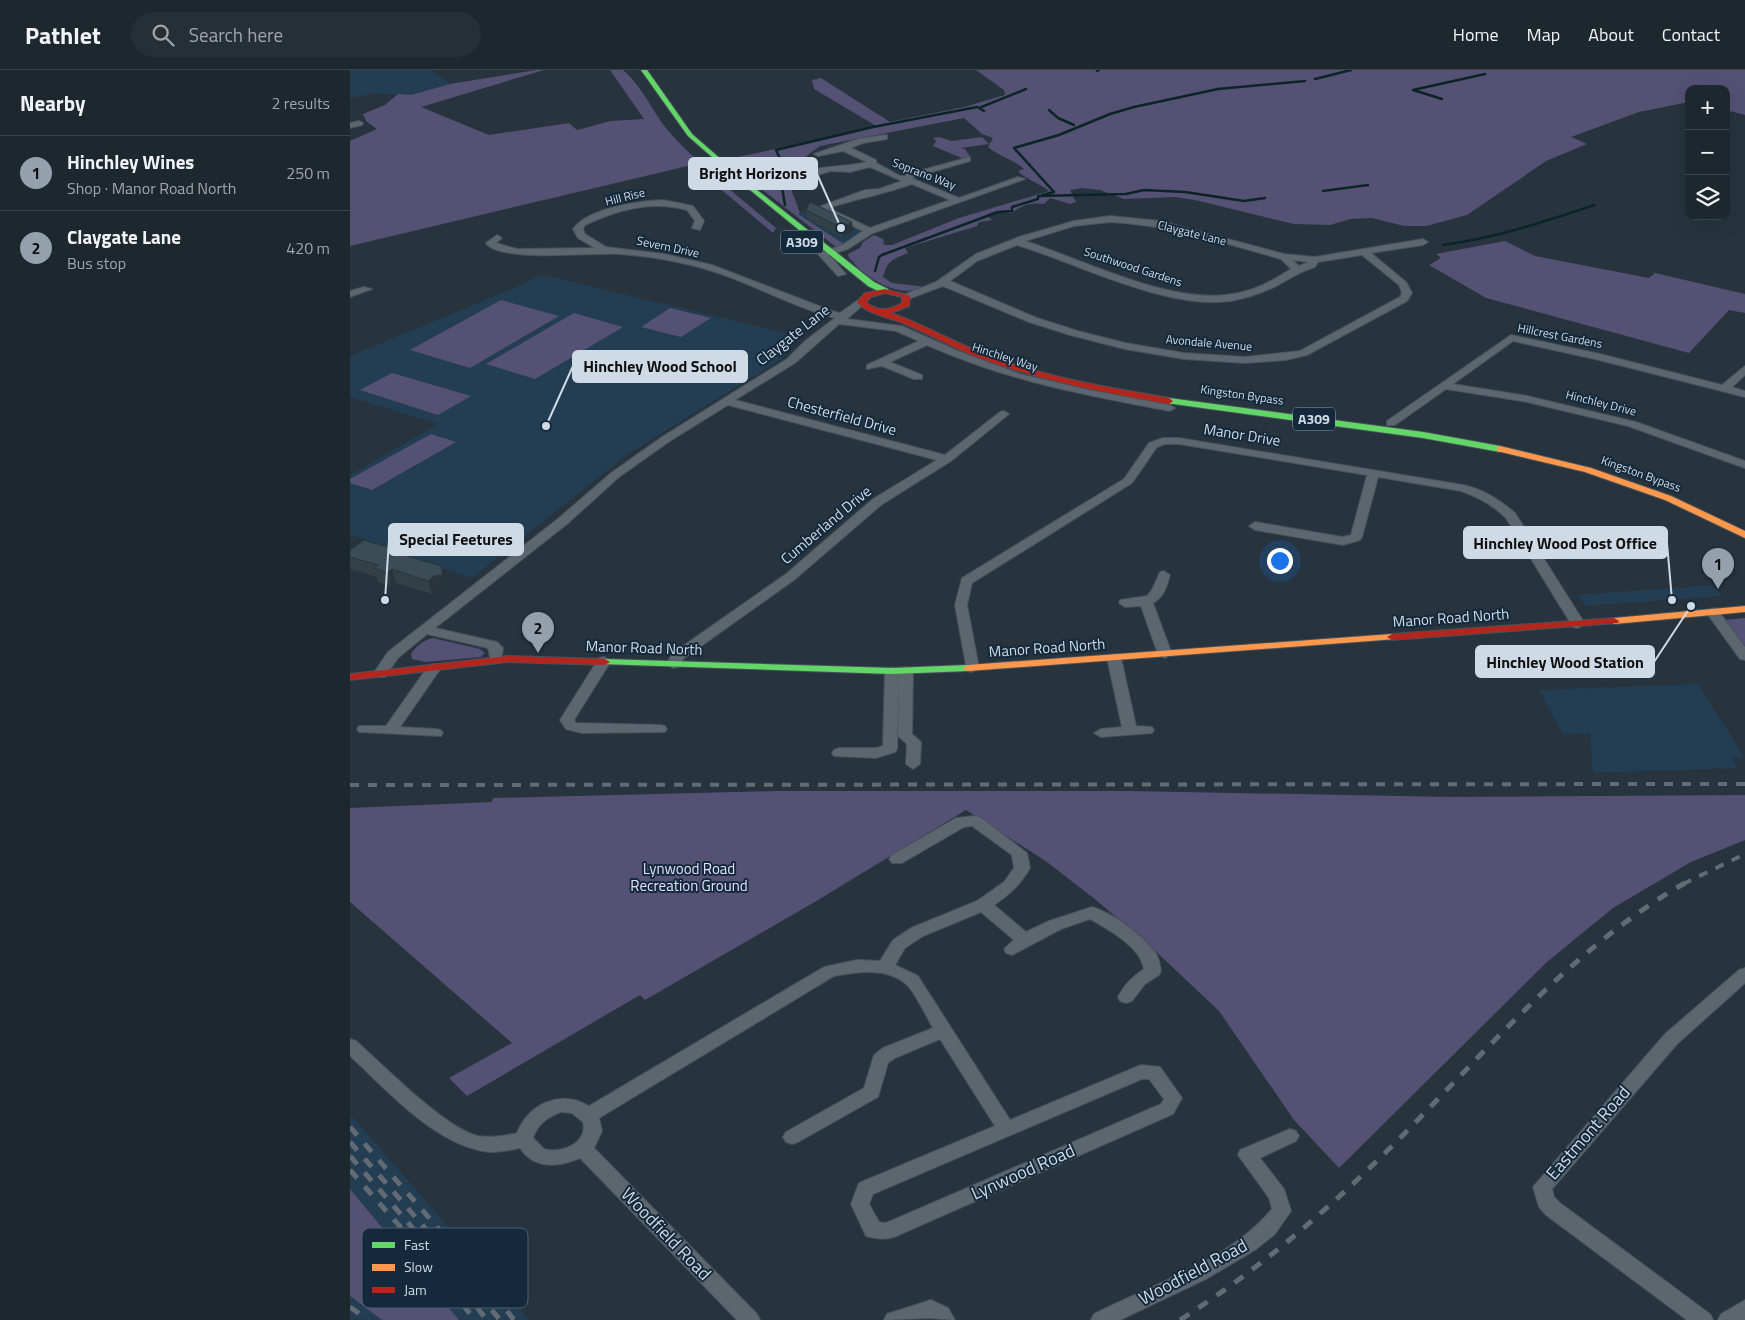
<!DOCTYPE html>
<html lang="en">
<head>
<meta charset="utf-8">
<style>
	body { margin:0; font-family:"Titillium Web",sans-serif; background:#252f36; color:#f1f3f6 }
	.controls { position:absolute; right:15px; top:15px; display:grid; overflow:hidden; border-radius:10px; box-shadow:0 5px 20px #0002 }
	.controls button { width:45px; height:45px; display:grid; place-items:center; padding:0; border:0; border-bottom:1px solid #3b444a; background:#1d272e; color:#f1f3f6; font:25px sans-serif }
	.you { position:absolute; left:929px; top:490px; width:18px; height:18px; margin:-12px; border:4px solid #fff; border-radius:50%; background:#1a73e8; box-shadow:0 0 0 8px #1a73e833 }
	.badge { display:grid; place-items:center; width:32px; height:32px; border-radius:50%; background:#94a1ac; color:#111; font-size:16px; font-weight:700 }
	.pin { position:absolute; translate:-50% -41px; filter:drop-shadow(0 1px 2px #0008) }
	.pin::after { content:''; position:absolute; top:26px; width:18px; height:15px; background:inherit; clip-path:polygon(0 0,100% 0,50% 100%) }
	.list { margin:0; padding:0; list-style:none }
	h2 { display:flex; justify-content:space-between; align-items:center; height:65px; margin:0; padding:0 20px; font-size:21px }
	h2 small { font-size:16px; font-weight:400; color:#a0a5aa }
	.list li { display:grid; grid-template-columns:32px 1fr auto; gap:15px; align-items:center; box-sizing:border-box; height:75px; padding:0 20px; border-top:1px solid #3b444a }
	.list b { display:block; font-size:19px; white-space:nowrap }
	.list p { margin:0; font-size:16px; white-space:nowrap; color:#a0a5aa }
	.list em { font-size:16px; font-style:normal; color:#a0a5aa }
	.icon { flex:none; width:28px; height:28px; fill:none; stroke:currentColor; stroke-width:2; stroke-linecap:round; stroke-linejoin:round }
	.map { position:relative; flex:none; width:1395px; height:1250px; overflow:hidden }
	header { display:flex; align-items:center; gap:30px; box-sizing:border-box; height:70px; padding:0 25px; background:#1d272e; border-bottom:1px solid #3b444a }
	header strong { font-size:24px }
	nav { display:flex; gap:28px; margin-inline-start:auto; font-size:18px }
	.search { width:350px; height:45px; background:#252f36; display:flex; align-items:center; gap:12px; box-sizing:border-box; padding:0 18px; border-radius:28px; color:#a0a5aa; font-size:19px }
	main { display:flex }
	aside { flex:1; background:#1d272e }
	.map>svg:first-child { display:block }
</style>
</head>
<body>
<header>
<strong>Pathlet</strong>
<div class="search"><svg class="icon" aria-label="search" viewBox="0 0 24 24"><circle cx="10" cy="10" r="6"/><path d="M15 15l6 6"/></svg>Search here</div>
<nav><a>Home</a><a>Map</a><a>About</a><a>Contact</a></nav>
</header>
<main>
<aside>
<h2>Nearby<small>2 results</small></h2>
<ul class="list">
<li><span class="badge">1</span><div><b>Hinchley Wines</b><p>Shop · Manor Road North</p></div><em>250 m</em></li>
<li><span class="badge">2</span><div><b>Claygate Lane</b><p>Bus stop</p></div><em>420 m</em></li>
</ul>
</aside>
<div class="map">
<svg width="1395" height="1250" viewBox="0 0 1395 1250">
	<rect width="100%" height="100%" fill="#27343e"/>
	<!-- built -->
	<path fill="#233d53" d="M0 0H81L100 14 61 25 22 23 0 29Z
		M464 138 515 161 497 169 494 174 448 144Z
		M191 204 447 266 432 289 278 384 122 508 22 475 26 473 0 465V405L88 354 0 327V286L164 218Z
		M1362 515 1373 526 1236 536 1227 525Z
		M1348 614 1395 688H1382L1387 698 1243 703 1240 663 1213 665 1189 620Z
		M0 1044 171 1240 179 1250H109L0 1119Z
		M0 1226 32 1250 0 1249Z"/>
	<!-- green -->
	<path fill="#555175" d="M186 0H194L71 37 139 65 219 53 227 60 261 51 294 49 260 0H273C294 18 303 44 321 64 353 99 390 128 426 158L423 163 342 95 0 176V71L27 59 16 51 13 44 35 35 48 24 61 25 100 14Z
		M626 0H1395V45L1376 40V19H1339V32L1289 42 1221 67 1237 74 1196 91 1117 145 1076 156H1054L1022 148 1000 149 980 155 944 154 845 130 825 127 774 129 750 120 732 118 720 120 726 132 720 134 700 128 694 134C680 132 673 135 661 143L646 141 636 145 642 150 629 152 627 156 555 178 558 183C543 189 537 191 533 207L542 213 577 217C554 227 530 216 512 201 507 198 504 192 499 188L498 184 510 178 513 172 524 165 533 169 534 175H542L609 148 699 121C691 114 673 108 668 101L674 99C663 89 650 87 638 77L643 68 632 64 614 48 470 76 446 94 438 111 450 143 448 144 494 174 486 177 374 90 528 57 464 19 462 10 471 8 540 52 614 37 655 25 654 20Z
		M589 67 602 71 632 67 639 74 611 78 615 79 621 88 614 89 583 76 586 71 583 68Z
		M1155 171 1185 186 1299 208 1305 203 1395 224V243L1379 240 1339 283 1136 228 1079 195 1091 188 1086 184Z
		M151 230 209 246 120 298 60 280Z
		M320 238 361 248 331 267 291 257Z
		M224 243 273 257 185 309 136 294Z
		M42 303 121 326 88 345 10 320Z
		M81 364 106 372 22 420 0 413V409Z
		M1395 548V580L1373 550Z
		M83 568 130 579 135 583 131 587 75 592 62 589 61 584C66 576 74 570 83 568Z
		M429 721H780L1101 727 1395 725V770L1341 792 1263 838 1197 892 989 1098 944 1050 869 941 799 875 746 830 697 792 616 740 463 833 295 930 290 925 117 1026 99 1008 162 973 0 832V738L142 732 143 728Z
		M0 1119 109 1250H32L0 1226Z"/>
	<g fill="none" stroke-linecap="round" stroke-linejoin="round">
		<!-- stream -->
		<path stroke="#0b2527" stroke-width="2.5" d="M747 1 749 0
			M965 9 1001 0
			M1092 29 1063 20 1135 4
			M699 40 708 48 724 55
			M634 41 629 38 676 19
			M973 121 1018 115
			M692 125 704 122 664 78 709 65 760 44 784 37 868 19 955 11
			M435 135 430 106 433 95 426 80 523 57 627 37
			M1093 175C1145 168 1194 152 1244 135
			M525 201 529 187 532 185 648 142 662 141V137L688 129V126L776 124 794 120 835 122 894 131 915 128"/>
		<defs>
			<path id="street" d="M9 51 13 53 12 55 0 58V53Z
				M534 65H537V69L513 73 501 78 526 90V93L550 106 620 87V91L561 108 609 128 668 107 675 109 523 163 498 179 479 185 496 204 488 206 468 184 492 175 513 161 466 138 515 120 529 119 552 111 520 97 500 102 481 101 447 111 443 108C462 94 495 98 517 92L493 81 468 86 464 84 508 69ZM562 114 600 130 520 158 478 138C506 129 534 124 562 114Z
				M313 130 343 136 354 151 350 160 342 158 345 151 337 140C301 130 268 140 235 155L233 159 235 164 256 177 314 184 362 195 482 241 490 243 508 230H514V234L497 249 552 256 608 281 670 304 739 320 820 335 825 338 820 341C734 325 658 311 577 275L540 292 572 305V309H564L532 296 517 299V295L569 271 546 261 489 254 445 293 385 330 595 385 650 342 654 341 659 344 601 391 531 435 444 510 333 589 328 597 323 598 316 594 323 583 436 504 523 429 587 390 378 335 320 371 269 407 217 454 85 558 147 572 153 578 151 592H141L138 578 77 564 48 588 35 607H25L23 604 38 582 209 448 261 403 312 367 437 289 455 271 485 248C449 239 416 221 382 208 346 194 308 187 270 184 246 182 148 193 136 173L147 165 152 168 146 173 167 179 245 178 228 168 223 159C238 138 289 131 313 130Z
				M760 146 810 151 934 184 965 187 1073 169 1078 172 1073 175 1021 183 1056 212 1062 223 1057 231 957 285 936 290 895 293 834 289 775 279 720 265 679 252 593 216 561 228 556 229 551 226 586 212 626 184 669 167 724 151ZM760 152C819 155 874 173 931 189L941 199C922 211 904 221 882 224 821 235 734 190 675 171L724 156ZM667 175C729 194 816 240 881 231 897 228 913 223 928 215 941 208 951 201 965 197L968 192 1012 185 1049 215 1052 223 1050 227 950 281 895 287 834 283 775 273 728 261 687 248 600 211 627 191ZM942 190 959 192 949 196Z
				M14 217 22 219 0 227V221Z
				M1161 265 1250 284 1372 315 1395 296V305L1382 317 1395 321V327L1249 290 1163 271 1103 314 1177 326 1286 352 1395 391V398L1278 356 1177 332 1096 319 1045 355H1037V351Z
				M813 368H829L1113 415C1133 419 1150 430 1165 443L1235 554 1228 558 1223 557 1156 448C1143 435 1128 427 1111 421L1028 407 1012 467 1010 470 993 475 905 460 899 456 905 452 992 467 1001 465 1017 405 829 374H815L807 377 782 413 622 513 617 535 629 598 622 602 617 601 605 535 612 508 774 409 799 373Z
				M814 501 820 505C817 516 814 527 803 533L822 584 815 588 808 584 791 536 775 537 769 533 770 530 797 526 802 520 810 502Z
				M1362 538 1367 539 1395 577V590L1390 589 1356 542Z
				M764 584 771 588 786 656 802 657 804 660 802 663 751 667 744 663 751 659 772 657 757 588Z
				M254 587 261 591 224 650 226 653 310 655 315 656 317 659 315 662 232 663 216 659 210 650 249 588Z
				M84 594 91 598 50 657 86 659 91 660 93 663 91 666 9 662 7 659 9 656H36L79 595Z
				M542 597 549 601 547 679 545 682 526 688 484 686 482 683 484 680 489 678H526L533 676 535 601Z
				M556 597 563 601 562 664 571 672 570 694 563 699 556 694 557 674 548 666 549 601Z
				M625 746 630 747 677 783 680 798C670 815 660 824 644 835L676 862 699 851 742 837C765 844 790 864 805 882 809 887 810 895 811 901L809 905 795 914 782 931 776 933 770 931 768 927C774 915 783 906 794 899 790 876 759 860 740 849L711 859 662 885 656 883 654 879 664 870 631 842 573 866 555 878 545 895 568 906 660 1050 791 995 810 997 832 1028 823 1044 544 1167C534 1170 526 1169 516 1166L501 1134 509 1113 645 1056 590 969 545 988 538 993 528 1027 448 1072 442 1074 436 1072 433 1067 436 1062 514 1018 524 985 533 978 583 958C576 946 565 922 556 914 536 897 507 902 484 906L249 1048 252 1061 244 1078 407 1244 410 1250H387L230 1088C209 1097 184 1100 170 1078 156 1081 142 1084 128 1080 80 1069 36 1019 0 986V969L6 971C34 996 95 1058 128 1066 141 1068 154 1066 167 1063 179 1034 210 1019 239 1036L474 897 507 890 530 891 543 870 561 858 627 831 654 812 664 798 662 785 622 756 614 757 552 793H542L539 789 542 785 606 748ZM792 1009H799L814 1029 811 1034 536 1153 529 1152 519 1134 523 1124ZM211 1042 222 1043 233 1052C238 1073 212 1084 194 1079L183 1068C188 1054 197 1047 211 1042Z
				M1395 898V913L1327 974 1202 1119 1204 1127 1210 1133 1360 1244 1363 1250H1337L1196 1145 1189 1137 1183 1117 1315 964 1389 900Z
				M940 1059 946 1061 949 1066 946 1071 910 1088 934 1119 941 1141 925 1164 905 1180 856 1209 770 1250H741L744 1244C804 1213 878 1192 922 1139L919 1128 888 1085 890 1080Z
				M581 1230 598 1238 605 1250 580 1248 534 1250 537 1244Z
				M1395 1230V1250H1368L1371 1244Z"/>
			<path id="fast" d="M291 0H297L342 64 398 113 524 212 538 219V223H532L518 216 394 115 338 66Z
				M819 328 1073 362 1150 376 1155 379 1150 382 1073 368 816 333V329Z
				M255 589 542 598 618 595 624 598 618 601 542 604 251 594 250 592Z"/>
			<path id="slow" d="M1150 376 1241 398 1321 426 1395 461V468L1315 430 1235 402 1147 381V377Z
				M1395 536V542L1264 554 1259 551 1264 548Z
				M1042 564 1046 565 1047 567 1046 569 618 601 612 598 618 595Z"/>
			<path id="jam" d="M535 219 560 226 559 236 541 243C576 255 608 275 643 287 700 308 760 318 819 328L823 331 819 334C758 323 696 312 638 291 609 281 583 266 555 254 539 247 518 245 507 232L515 223ZM535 223 552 227V233C540 240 527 242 516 232L521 227Z
				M1264 548 1269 551 1268 553 1042 570 1037 567 1042 564Z
				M158 586 255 589 260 592 255 595 158 592 0 610V604Z"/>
		</defs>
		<!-- street casing -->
		<use href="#street" stroke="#47515a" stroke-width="2"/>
		<!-- fast casing -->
		<use href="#fast" stroke="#47515a" stroke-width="2"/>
		<!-- slow casing -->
		<use href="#slow" stroke="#47515a" stroke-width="2"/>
		<!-- jam casing -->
		<use href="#jam" stroke="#47515a" stroke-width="2"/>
		<!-- street -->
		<use href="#street" fill="#5d666e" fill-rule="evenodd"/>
		<!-- fast -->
		<use href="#fast" fill="#63d668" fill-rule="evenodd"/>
		<!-- slow -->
		<use href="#slow" fill="#ff974d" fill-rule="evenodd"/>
		<!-- jam -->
		<use href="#jam" fill="#b3261e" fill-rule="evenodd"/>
		<!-- rail-far1 -->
		<path stroke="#626b73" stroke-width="4" stroke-dasharray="9 9" stroke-linecap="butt" d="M0 715 1395 714
			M1333 814 1395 784"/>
		<!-- rail -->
		<path stroke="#626b73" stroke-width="5" stroke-dasharray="11 11" stroke-linecap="butt" d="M0 1057 134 1211 164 1250
			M0 1072 69 1151 150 1250
			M0 1086 61 1156 137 1250
			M0 1100 53 1160 125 1250
			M0 1237 18 1250
			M830 1250C913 1197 985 1134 1054 1064 1142 975 1225 876 1335 813"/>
	</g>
	<!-- wall -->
	<path fill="#324148" d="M456 140 503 161 492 167 457 149Z
		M0 480 61 484 62 487 91 496 96 518 88 520 82 524 46 513 41 516 28 512 27 507 0 499Z"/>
	<!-- shaded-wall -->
	<path fill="#29353b" d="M502 152 503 161 492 167V158Z
		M42 499 46 513 41 516 38 503Z
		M93 505 96 518 88 520 82 524 78 511 84 506Z"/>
	<!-- building -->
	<path fill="#3a4c54" stroke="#29353b" d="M460 132 502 152 492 158 456 140Z
		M14 470 61 484 57 486 91 496 93 505 84 506 78 511 42 499 38 503 24 498 28 495 0 487V480Z"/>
	<g text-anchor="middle" stroke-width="4" stroke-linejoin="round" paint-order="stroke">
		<!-- far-street labels -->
		<g font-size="12" fill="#cedbe7" stroke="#142a3c">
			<text transform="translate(574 104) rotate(21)" y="4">Soprano Way</text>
			<text transform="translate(275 127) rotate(-14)" y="4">Hill Rise</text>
			<text transform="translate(842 163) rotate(14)" y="4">Claygate Lane</text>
			<text transform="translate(318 177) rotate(12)" y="4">Severn Drive</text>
			<text transform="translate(783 197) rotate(18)" y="4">Southwood Gardens</text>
			<text transform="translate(1210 266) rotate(11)" y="4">Hillcrest Gardens</text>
			<text transform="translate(859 273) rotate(5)" y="4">Avondale Avenue</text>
			<text transform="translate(655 287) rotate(18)" y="4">Hinchley Way</text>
			<text transform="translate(892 325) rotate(8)" y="4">Kingston Bypass</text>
			<text transform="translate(1251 333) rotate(14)" y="4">Hinchley Drive</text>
			<text transform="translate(1291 404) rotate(20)" y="4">Kingston Bypass</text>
		</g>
		<!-- shield labels -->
		<g fill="#142a3c" stroke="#96a6b4" stroke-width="1">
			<rect x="431" y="160.5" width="42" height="23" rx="4"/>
			<rect x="943" y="337.5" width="42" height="23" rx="4"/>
		</g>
		<g font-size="14" font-weight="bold" fill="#cedbe7">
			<text x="452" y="177">A309</text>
			<text x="964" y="354">A309</text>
		</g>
		<!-- street labels -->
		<g font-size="15" fill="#cedbe7" stroke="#142a3c">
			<text transform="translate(443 265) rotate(-38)" y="5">Claygate Lane</text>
			<text transform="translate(492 346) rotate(15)" y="5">Chesterfield Drive</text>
			<text transform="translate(892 365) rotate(9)" y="5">Manor Drive</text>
			<text transform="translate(476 455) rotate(-40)" y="5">Cumberland Drive</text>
			<text transform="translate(1101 548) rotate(-4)" y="5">Manor Road North</text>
			<text transform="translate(294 578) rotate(2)" y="5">Manor Road North</text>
			<text transform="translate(697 578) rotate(-4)" y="5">Manor Road North</text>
		</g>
		<!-- park labels -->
		<g font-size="15" fill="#e2deff" stroke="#142a3c">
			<text x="339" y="804">Lynwood Road<tspan x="339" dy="17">Recreation Ground</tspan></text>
		</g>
		<!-- near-street labels -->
		<g font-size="18" fill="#cedbe7" stroke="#142a3c">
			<text transform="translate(1238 1063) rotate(-49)" y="6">Eastmont Road</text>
			<text transform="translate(673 1102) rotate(-24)" y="6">Lynwood Road</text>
			<text transform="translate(316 1164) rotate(46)" y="6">Woodfield Road</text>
			<text transform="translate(843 1202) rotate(-28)" y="6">Woodfield Road</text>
		</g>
	</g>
	<!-- legend -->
	<rect x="12" y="1158" width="166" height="80" rx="8" fill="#142a3c" stroke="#4c5f6f" stroke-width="1"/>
	<rect x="22" y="1172" width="23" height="6" fill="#63d668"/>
	<rect x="22" y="1194" width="23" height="7" fill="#ff974d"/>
	<rect x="22" y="1217" width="23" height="6" fill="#b3261e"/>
	<g font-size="14" fill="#cedbe7">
		<text x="54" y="1180">Fast</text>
		<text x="54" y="1202">Slow</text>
		<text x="54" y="1225">Jam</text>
	</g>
	<!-- callouts -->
	<path fill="none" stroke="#cedbe7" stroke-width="2" d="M491 158L467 104M196 356L223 296M35 530L39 470M1322 530L1317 473M1341 536L1304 592"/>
	<g fill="#cedbe7" stroke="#142a3c" stroke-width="2">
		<circle cx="491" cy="158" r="5"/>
		<circle cx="196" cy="356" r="5"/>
		<circle cx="35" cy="530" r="5"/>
		<circle cx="1322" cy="530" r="5"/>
		<circle cx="1341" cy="536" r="5"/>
	</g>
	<g fill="#cedbe7" stroke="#cedbe7" stroke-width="2">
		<rect x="339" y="88" width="128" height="31" rx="5"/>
		<rect x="223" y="281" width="174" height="31" rx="5"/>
		<rect x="39" y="454" width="134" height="31" rx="5"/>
		<rect x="1114" y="457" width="203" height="31" rx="5"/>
		<rect x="1126" y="576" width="178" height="31" rx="5"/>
	</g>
	<g font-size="16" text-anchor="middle" font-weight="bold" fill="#111">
		<text x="403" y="109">Bright Horizons</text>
		<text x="310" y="302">Hinchley Wood School</text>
		<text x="106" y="475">Special Feetures</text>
		<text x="1215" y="479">Hinchley Wood Post Office</text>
		<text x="1215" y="598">Hinchley Wood Station</text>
	</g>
</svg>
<div class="controls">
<button>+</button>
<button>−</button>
<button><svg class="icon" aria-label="layers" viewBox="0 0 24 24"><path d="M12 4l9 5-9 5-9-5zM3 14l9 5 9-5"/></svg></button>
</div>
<div class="you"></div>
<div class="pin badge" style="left:1368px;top:519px">1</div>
<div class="pin badge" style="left:188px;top:583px">2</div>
</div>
</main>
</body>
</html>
